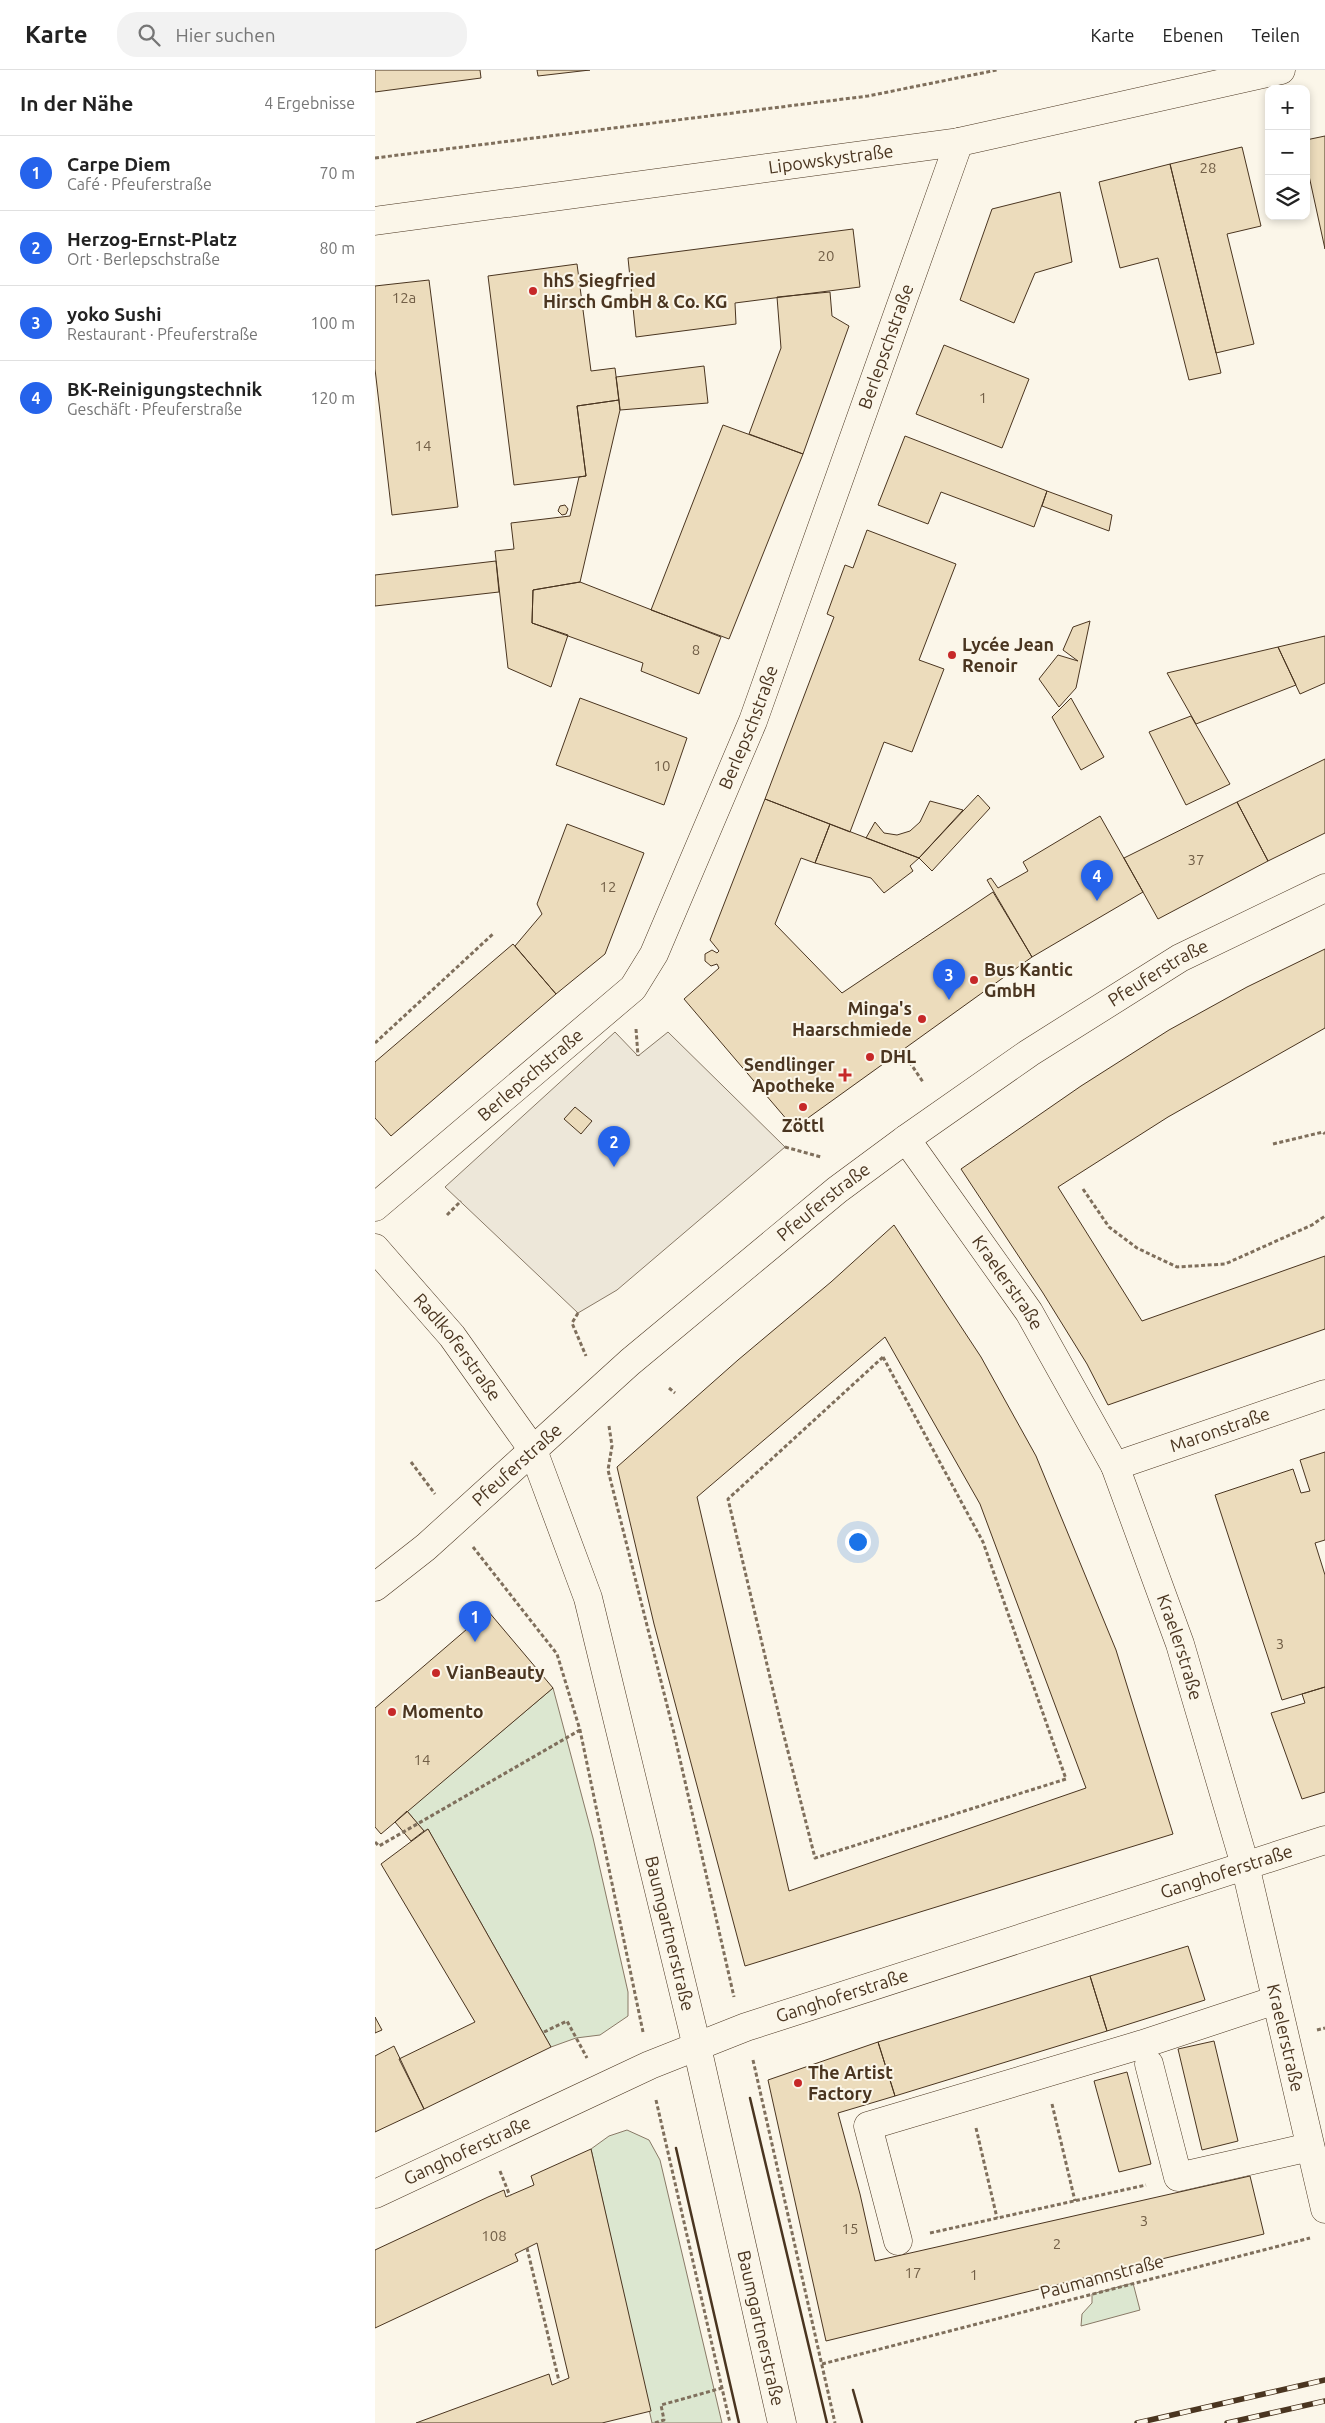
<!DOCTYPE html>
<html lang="de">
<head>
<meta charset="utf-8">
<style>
	body { margin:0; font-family:Ubuntu,sans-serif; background:#f2f2f2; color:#222 }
	.controls { position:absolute; right:15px; top:15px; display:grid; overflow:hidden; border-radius:10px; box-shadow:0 2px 8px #0003 }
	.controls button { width:45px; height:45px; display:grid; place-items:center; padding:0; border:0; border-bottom:1px solid #e0e0e0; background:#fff; color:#222; font:25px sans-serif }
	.you { position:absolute; left:482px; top:1471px; width:18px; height:18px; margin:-12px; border:4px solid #fff; border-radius:50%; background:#1a73e8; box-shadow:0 0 0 8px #1a73e833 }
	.badge { display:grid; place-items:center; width:32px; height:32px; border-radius:50%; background:#2563eb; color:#fff; font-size:16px; font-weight:700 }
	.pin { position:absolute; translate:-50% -41px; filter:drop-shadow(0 1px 2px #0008) }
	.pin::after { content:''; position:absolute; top:26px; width:18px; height:15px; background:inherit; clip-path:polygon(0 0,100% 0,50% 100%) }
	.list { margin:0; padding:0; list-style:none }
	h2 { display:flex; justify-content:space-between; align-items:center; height:65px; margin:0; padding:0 20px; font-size:21px }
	h2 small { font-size:16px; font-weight:400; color:#767676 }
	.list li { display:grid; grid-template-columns:32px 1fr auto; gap:15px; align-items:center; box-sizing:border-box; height:75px; padding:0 20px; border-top:1px solid #e0e0e0 }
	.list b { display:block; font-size:19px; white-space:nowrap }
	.list p { margin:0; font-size:16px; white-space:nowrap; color:#767676 }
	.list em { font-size:16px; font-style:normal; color:#767676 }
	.icon { flex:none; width:28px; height:28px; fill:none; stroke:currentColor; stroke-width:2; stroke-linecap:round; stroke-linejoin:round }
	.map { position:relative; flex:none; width:950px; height:2353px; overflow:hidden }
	header { display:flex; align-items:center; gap:30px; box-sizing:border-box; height:70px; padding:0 25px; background:#fff; border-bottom:1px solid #e0e0e0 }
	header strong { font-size:24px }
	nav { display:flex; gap:28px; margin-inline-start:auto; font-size:18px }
	.search { width:350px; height:45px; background:#f2f2f2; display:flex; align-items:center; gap:12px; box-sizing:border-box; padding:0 18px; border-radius:20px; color:#767676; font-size:19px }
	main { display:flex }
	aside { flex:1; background:#fff }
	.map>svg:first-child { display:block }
</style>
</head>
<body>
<header>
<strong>Karte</strong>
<div class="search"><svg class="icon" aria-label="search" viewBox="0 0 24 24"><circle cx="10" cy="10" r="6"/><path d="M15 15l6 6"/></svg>Hier suchen</div>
<nav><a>Karte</a><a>Ebenen</a><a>Teilen</a></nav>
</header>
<main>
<aside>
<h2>In der Nähe<small>4 Ergebnisse</small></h2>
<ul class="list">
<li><span class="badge">1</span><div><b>Carpe Diem</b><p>Café · Pfeuferstraße</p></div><em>70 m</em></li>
<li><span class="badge">2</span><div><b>Herzog-Ernst-Platz</b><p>Ort · Berlepschstraße</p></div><em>80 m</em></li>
<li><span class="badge">3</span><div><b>yoko Sushi</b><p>Restaurant · Pfeuferstraße</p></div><em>100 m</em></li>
<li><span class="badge">4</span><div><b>BK-Reinigungstechnik</b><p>Geschäft · Pfeuferstraße</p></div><em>120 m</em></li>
</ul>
</aside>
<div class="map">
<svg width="950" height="2353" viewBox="0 0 950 2353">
	<rect width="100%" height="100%" fill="#fbf6e9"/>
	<!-- green -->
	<path fill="#dce7d0" stroke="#887966" d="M178 1618 218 1768 253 1922V1946L225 1965 201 1968 176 1977 53 1759 49 1761 32 1741Z
		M252 2060 274 2070 285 2090 347 2353H277L216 2079 234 2066Z
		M758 2213 765 2240 706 2256 707 2244 717 2233V2224Z"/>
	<!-- parking -->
	<path fill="#ede7d9" stroke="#887966" d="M240 962 263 986 293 962 410 1077 242 1220 203 1243 70 1117Z"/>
	<!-- building -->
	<path fill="#ecdcbc" stroke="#4a3520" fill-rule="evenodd" d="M0 0H105L106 8 0 22Z
		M162 0H215L163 6Z
		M950 66V179L931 92V70Z
		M867 77 886 156 852 164 879 274 841 283 795 94Z
		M795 94 846 303 814 310 783 188 745 198 724 112Z
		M685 122 697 192 660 203 639 253 585 230 617 139Z
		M478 159 485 217 360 233 361 254 261 267 253 188Z
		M202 194 216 301 240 298 244 330 202 336 211 406 139 415 113 206Z
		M54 210 83 437 17 445 0 299V216Z
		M455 222 457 246 474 256 428 384 374 364 406 278 402 227Z
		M569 275 654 309 627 378 541 344Z
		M329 296 333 333 245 340 241 307Z
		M244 330 245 340 205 512 158 520 157 553 193 565 176 617 133 598 120 481 139 479 136 453 195 446 204 407 211 406 202 336Z
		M348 355 428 384 354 569 276 540Z
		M530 366 672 421 659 457 566 422 553 454 503 435Z
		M672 421 737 445 734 461 667 436Z
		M190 435 193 439 191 444 187 445 183 441 185 436Z
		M492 460 581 494 544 590 569 599 537 682 509 672 475 762 390 729 459 547 452 544 470 495 478 498Z
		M121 491 124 522 0 536V505Z
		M205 512 346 567 324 624 266 601 268 593 157 553 158 520Z
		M715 551 701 618 684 637 664 609 683 585 703 591 688 580 698 557Z
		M950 566V613L925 624 903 577Z
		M903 577 921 615 821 654 792 603Z
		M205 628 312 668 289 735 181 695Z
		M696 628 729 687 706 700 677 647Z
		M816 646 855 714 811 735 774 662Z
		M950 689V763L893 791 862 732Z
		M603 725 615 738 557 801 544 788Z
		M390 729 455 754 440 793 426 788 400 854 467 923 618 822 657 887 419 1058 309 929 344 898 342 894 336 896 330 891V884L337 880 342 883 344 881 335 870Z
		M555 731 588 740 544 788 491 768 500 752 509 763 522 765 535 761 545 752Z
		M862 732 893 791 783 849 749 788Z
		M725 746 768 822 657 887 612 810 616 808 623 818 653 801 648 792Z
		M192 754 269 783 230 884 181 924 140 876 167 844 162 834Z
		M455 754 544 788 535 796 538 801 509 823 496 808 440 793Z
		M138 874 181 924 16 1066 0 1048V992Z
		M950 879V958L793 1047 683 1117 767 1251 950 1186V1259L733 1335 712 1294 668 1223 586 1099 706 1016 794 960 872 917Z
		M200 1037 217 1051 206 1064 189 1049Z
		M519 1155 606 1287 661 1386 741 1580 798 1764 370 1896 279 1554 242 1397 363 1290 456 1212ZM510 1267 605 1434 711 1718 414 1821 322 1427Z
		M950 1382V1470L940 1473 950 1505V1617L907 1630 840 1425 918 1399 926 1423 935 1421 925 1390Z
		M113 1541 178 1618 6 1764 0 1757V1638Z
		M950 1617V1722L927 1729 896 1643 930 1633 927 1624Z
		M32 1741 49 1761 36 1771 20 1752Z
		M53 1759 176 1977 49 2039 24 1989 100 1952 6 1794Z
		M813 1876 830 1930 732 1961 715 1906Z
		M715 1906 732 1961 520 2026 503 1972Z
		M0 1947 7 1960 0 1963Z
		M839 1971 863 2071 827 2080 803 1979Z
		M503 1972 520 2026 463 2043 485 2124 500 2191 875 2106 889 2164 451 2271 393 2010Z
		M19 1976 49 2039 0 2062V1986Z
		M752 2002 776 2094 744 2102 719 2011Z
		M216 2079 276 2341 227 2353H41L174 2304 177 2315 194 2308 162 2173 140 2184 143 2191 0 2258V2180L113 2127 129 2120 131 2127 159 2115 156 2106Z"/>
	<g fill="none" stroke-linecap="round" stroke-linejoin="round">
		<defs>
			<g id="minor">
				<path id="s1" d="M0 151 584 72 906 0"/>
				<path id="s2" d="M531 1069 654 1242 740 1396 805 1574 870 1795 950 2139"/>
				<path id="s3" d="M0 1137 258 918 279 884 378 651 584 72"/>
				<path id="s4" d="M740 1396 950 1324"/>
				<path d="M0 1517 51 1477 158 1380"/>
				<path d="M774 1994 803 2107 935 2077"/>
				<path id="s5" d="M0 2124 275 1995 371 1957 950 1770"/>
				<path d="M523 2171 493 2056 768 1974 901 1930"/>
			</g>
			<g id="major">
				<path id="s6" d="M0 1178 77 1266 158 1380 213 1528 322 1977 407 2353"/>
				<path id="s7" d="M158 1380 255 1292 462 1120 531 1069 654 983 805 888 950 818"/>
			</g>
		</defs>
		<!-- minor casing -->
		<use href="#minor" stroke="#4a3520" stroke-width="29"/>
		<!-- major casing -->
		<use href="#major" stroke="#4a3520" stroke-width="29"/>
		<!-- path -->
		<path stroke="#7f6f5c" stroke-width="3" stroke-dasharray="4 2.5" stroke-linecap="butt" d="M0 88 493 26 622 0
			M261 959 263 986
			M0 973 119 863
			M527 981 548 1012
			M898 1074 948 1062 950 1064
			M410 1077 446 1087
			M708 1119 734 1157 762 1178 802 1197 850 1194 937 1155 950 1146
			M72 1145 86 1131
			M203 1243 197 1253 211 1286
			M508 1287 608 1472 691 1709 440 1788 406 1654 353 1429Z
			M294 1318 300 1323
			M234 1356 237 1376 233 1400 299 1663 359 1927
			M36 1392 60 1424
			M98 1477 182 1584 205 1660 268 1962
			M0 1772 4 1776 205 1660
			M942 1960 950 1958
			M169 1962 192 1951 212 1988
			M378 1990 460 2353
			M281 2030 355 2353
			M677 2034 700 2131
			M601 2058 622 2148
			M125 2101 135 2126
			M555 2163 771 2115
			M152 2178 184 2311
			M447 2294 935 2168
			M280 2353 289 2350 286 2335 347 2318"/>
		<!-- minor -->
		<use href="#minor" stroke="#fbf6e9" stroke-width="28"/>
		<!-- major -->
		<use href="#major" stroke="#fbf6e9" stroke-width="28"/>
		<defs>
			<path id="rail" d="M762 2353 950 2310
				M852 2353 950 2331"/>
		</defs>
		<!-- rail casing -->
		<use href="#rail" stroke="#4a3520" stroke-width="5.5"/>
		<!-- rail -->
		<use href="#rail" stroke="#fbf6e9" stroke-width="4" stroke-dasharray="11" stroke-linecap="butt"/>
		<!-- wall -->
		<path stroke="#4a3520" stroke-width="2.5" d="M375 2028 452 2353
			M301 2078 364 2353
			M478 2320 487 2352"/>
	</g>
	<!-- markers -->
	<g fill="#c62828" stroke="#fbf6e9" stroke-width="2">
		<circle cx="158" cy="221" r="5"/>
		<circle cx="577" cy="585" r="5"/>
		<circle cx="599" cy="910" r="5"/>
		<circle cx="547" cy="949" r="5"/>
		<circle cx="495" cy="987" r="5"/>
		<path d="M467.5 997.5h5v5h5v5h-5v5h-5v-5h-5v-5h5z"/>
		<circle cx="428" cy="1037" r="5"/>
		<circle cx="61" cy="1603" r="5"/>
		<circle cx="17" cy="1642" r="5"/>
		<circle cx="423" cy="2013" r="5"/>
	</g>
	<g text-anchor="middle" stroke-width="4" stroke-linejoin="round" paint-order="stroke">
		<!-- number labels -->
		<g font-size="15" fill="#725f47">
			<text x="833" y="103">28</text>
			<text x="451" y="191">20</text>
			<text x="29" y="233">12a</text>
			<text x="608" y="333">1</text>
			<text x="48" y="381">14</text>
			<text x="321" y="585">8</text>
			<text x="287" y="701">10</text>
			<text x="821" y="795">37</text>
			<text x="233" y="822">12</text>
			<text x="905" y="1579">3</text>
			<text x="47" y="1695">14</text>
			<text x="769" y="2156">3</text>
			<text x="475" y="2164">15</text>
			<text x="119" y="2171">108</text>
			<text x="682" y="2179">2</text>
			<text x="538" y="2208">17</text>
			<text x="599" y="2210">1</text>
		</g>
		<!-- street labels -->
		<g font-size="18" fill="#4a3520" stroke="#fbf6e9">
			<text dy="6" stroke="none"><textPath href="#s1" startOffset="460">Lipowskystraße</textPath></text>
			<text dy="6" stroke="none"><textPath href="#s3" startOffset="1029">Berlepschstraße</textPath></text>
			<text dy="6" stroke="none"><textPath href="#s3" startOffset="624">Berlepschstraße</textPath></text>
			<text dy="6" stroke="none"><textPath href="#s7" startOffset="788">Pfeuferstraße</textPath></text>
			<text dy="6" stroke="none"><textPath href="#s3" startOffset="204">Berlepschstraße</textPath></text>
			<text dy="6" stroke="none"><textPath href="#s7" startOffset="382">Pfeuferstraße</textPath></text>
			<text dy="6" stroke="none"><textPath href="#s2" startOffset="176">Kraelerstraße</textPath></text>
			<text dy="6" stroke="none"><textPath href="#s6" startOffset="129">Radlkoferstraße</textPath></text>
			<text dy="6" stroke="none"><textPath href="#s4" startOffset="111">Maronstraße</textPath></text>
			<text transform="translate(142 1395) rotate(-42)" y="6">Pfeuferstraße</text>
			<text dy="6" stroke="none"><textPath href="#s2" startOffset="581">Kraelerstraße</textPath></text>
			<text dy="6" stroke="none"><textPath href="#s5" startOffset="912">Ganghoferstraße</textPath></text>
			<text dy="6" stroke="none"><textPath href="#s6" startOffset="760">Baumgartnerstraße</textPath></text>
			<text dy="6" stroke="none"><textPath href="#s5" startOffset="508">Ganghoferstraße</textPath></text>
			<text dy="6" stroke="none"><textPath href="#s2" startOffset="986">Kraelerstraße</textPath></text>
			<text dy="6" stroke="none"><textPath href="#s5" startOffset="102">Ganghoferstraße</textPath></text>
			<text transform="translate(727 2207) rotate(-15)" y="6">Paumannstraße</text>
			<text dy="6" stroke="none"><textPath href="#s6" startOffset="1165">Baumgartnerstraße</textPath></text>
		</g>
		<!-- poi labels -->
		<g font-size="18" font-weight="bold" fill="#4a3520" stroke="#fbf6e9" text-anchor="start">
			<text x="168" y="217">hhS Siegfried<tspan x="168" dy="21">Hirsch GmbH &amp; Co. KG</tspan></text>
			<text x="587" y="581">Lycée Jean<tspan x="587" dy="21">Renoir</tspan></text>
			<text x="609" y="906">Bus Kantic<tspan x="609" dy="21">GmbH</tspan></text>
			<text x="537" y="945" text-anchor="end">Minga's<tspan x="537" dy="21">Haarschmiede</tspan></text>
			<text x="505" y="993">DHL</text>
			<text x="460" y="1001" text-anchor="end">Sendlinger<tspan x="460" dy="21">Apotheke</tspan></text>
			<text x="428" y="1062" text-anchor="middle">Zöttl</text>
			<text x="71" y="1609">VianBeauty</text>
			<text x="27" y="1648">Momento</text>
			<text x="433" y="2009">The Artist<tspan x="433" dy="21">Factory</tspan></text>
		</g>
	</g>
</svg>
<div class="controls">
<button>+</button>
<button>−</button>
<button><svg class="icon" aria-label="layers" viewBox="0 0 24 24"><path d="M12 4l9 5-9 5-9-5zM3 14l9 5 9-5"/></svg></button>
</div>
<div class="you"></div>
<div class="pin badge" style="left:100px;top:1572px">1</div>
<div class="pin badge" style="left:239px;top:1097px">2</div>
<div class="pin badge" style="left:574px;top:930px">3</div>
<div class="pin badge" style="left:722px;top:831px">4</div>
</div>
</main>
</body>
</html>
